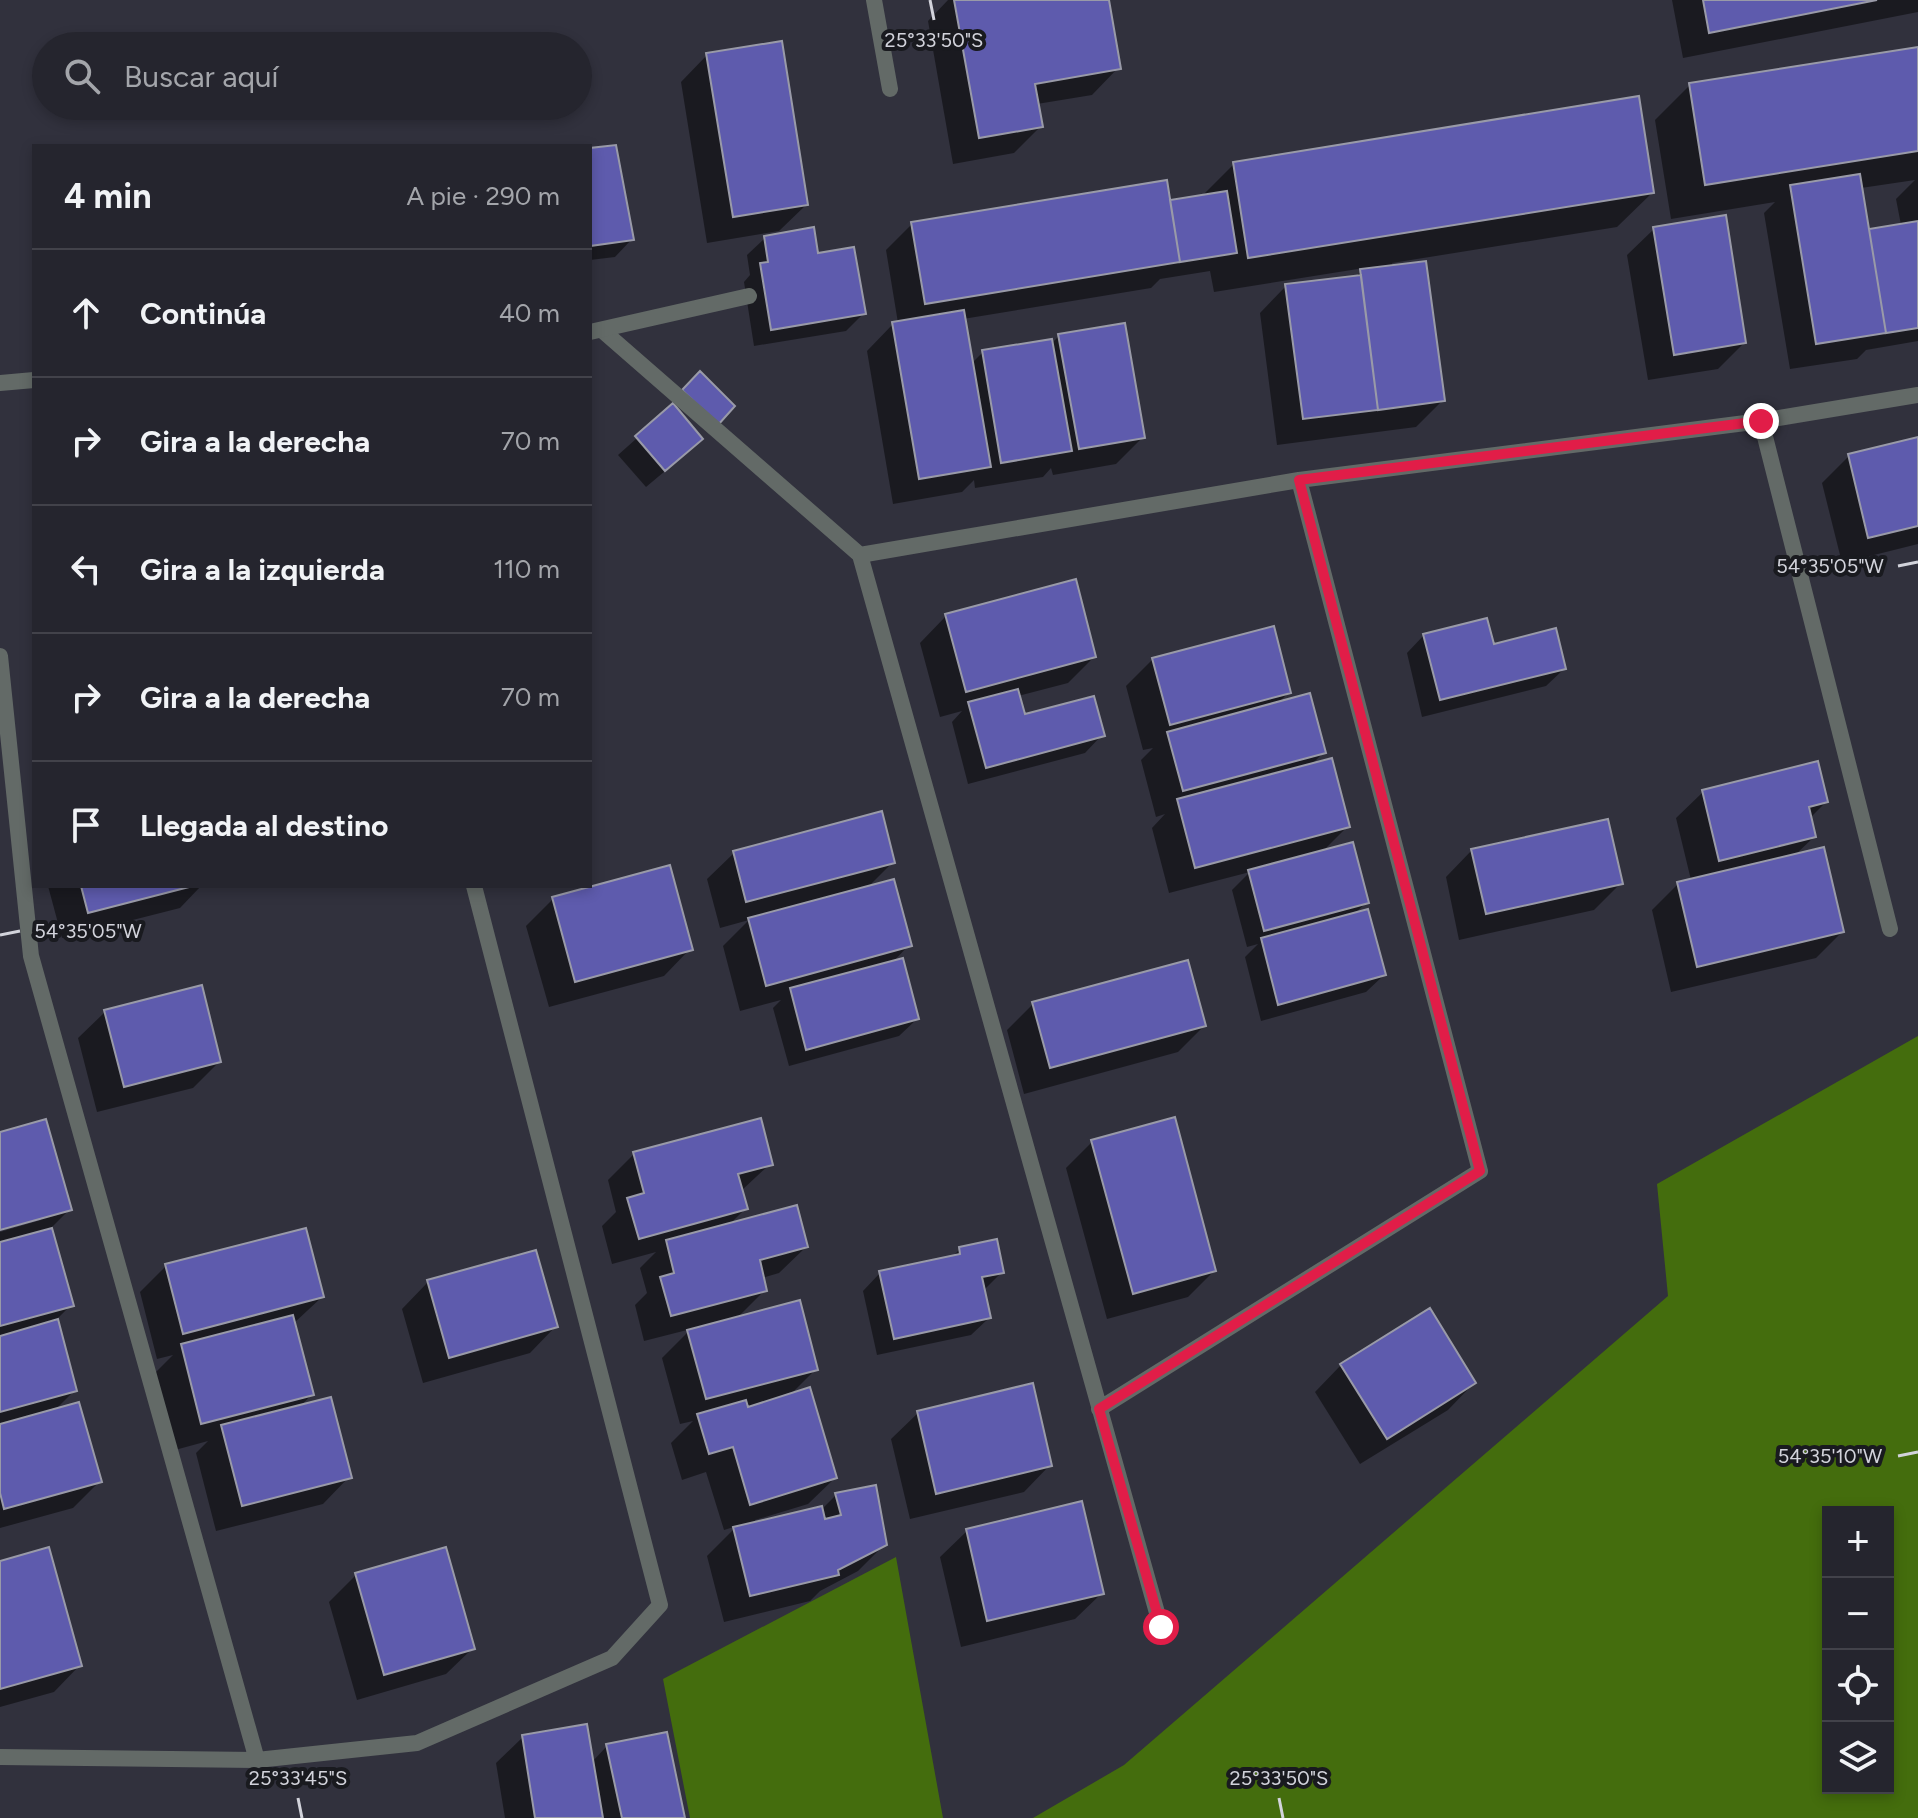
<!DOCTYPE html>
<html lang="es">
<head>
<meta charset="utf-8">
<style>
	body { margin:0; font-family:Figtree,sans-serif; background:#2d2d36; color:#f1f3f6 }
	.controls { position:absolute; right:24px; bottom:24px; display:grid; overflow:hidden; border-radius:0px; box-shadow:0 4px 12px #0003 }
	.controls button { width:72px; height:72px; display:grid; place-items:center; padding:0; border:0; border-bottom:2px solid #42424a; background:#25252e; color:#f1f3f6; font:40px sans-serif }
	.stop { position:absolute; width:24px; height:24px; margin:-18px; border:6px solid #e11d48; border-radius:50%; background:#fff }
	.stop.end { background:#e11d48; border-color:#fff; box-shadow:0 2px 8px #0008 }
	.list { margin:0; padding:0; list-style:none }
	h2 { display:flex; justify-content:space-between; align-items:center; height:104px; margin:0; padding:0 32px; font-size:34px }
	h2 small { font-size:26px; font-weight:400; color:#a3a5aa }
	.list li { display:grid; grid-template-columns:52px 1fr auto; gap:24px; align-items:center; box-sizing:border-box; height:128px; padding:0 32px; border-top:2px solid #42424a }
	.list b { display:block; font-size:30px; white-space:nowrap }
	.list em { font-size:26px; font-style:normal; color:#a3a5aa }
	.icon { flex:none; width:44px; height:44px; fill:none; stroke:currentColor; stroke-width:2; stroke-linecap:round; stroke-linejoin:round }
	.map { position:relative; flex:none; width:1918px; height:1818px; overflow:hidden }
	.search { position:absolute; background:#25252e; box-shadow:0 4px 12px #0003; left:32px; top:32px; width:560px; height:88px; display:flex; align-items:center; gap:20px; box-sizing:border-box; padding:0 28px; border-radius:44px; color:#a3a5aa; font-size:30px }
	.panel { position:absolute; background:#25252e; box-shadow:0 4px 12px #0003; left:32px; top:144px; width:560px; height:744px; border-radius:0px }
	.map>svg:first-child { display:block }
</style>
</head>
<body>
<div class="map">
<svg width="1918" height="1818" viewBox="0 0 1918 1818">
	<rect width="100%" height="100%" fill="#31313d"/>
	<!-- forest -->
	<path fill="#446d0d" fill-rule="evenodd" d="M1918 1036V1818H1033L1124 1765 1668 1296 1657 1184ZM1828 1512H1888V1788H1828Z
		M896 1557 943 1818H690L663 1679Z"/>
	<!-- shadow -->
	<path fill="#0007" fill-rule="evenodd" d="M948 0H1107L1118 68 1092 95 1037 104 1041 126 1014 153 953 164 928 21Z
		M1672 0H1918V12L1683 58Z
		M1918 49V341L1866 350 1857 359 1790 369 1764 213 1775 202 1671 219 1655 120 1690 85ZM1915 180 1896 199 1901 225 1867 231 1861 188Z
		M707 55 806 205 779 231 707 243 681 82Z
		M590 150 632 239 615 257 590 260Z
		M1234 164 1652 193 1617 227 1392 263 1442 401 1416 427 1277 445 1260 313 1286 286 1355 278 1364 268 1214 292 1210 271 1160 279 1151 288 963 319 971 364 983 352 1051 344 1059 336 1143 437 1116 464 1053 475 1051 468 1043 477 975 488 974 480 962 492 893 504 867 351 893 324 898 323 886 250 912 224 1168 202 1201 197Z
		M1654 229 1744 343 1718 369 1648 380 1627 255Z
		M765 238 816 256 864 313 846 331 754 346 744 282 750 275 747 255Z
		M673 406 683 456 646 487 618 455Z
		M1918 439V544L1842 563 1822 483 1849 456Z
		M946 616 1094 657 1068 683 1018 696 1023 717 1102 735 1085 753 968 784 952 722 962 711 940 717 920 643Z
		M1424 635 1492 647 1564 669 1546 686 1422 717 1407 653Z
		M1153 659 1289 692 1277 704 1323 753 1310 766 1348 826 1321 853 1367 902 1353 915 1384 975 1366 992 1261 1021 1245 957 1258 944 1247 947 1232 890 1250 872 1169 893 1152 828 1165 814 1156 817 1141 760 1153 748 1143 750 1126 686Z
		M1703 792 1826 802 1810 818 1814 837 1794 856 1842 932 1816 958 1671 992 1652 910 1678 884 1691 880 1676 818Z
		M1472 850 1621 883 1594 910 1459 940 1446 877Z
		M734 853 893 862 867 888 909 945 892 963 917 1019 899 1036 789 1066 773 1008 781 1000 740 1011 723 946 749 920 720 928 707 879Z
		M48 886H201L180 908 62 938Z
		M553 899 690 949 664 976 549 1007 526 926Z
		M1033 1004 1204 1026 1178 1052 1024 1094 1007 1030Z
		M105 1012 219 1062 193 1088 97 1112 78 1038Z
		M0 1134 70 1209 50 1229 71 1305 56 1320 75 1390 54 1411 99 1482 73 1508 0 1528V1232L41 1220V1216L0 1228Z
		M1092 1142 1214 1271 1188 1297 1107 1319 1066 1168Z
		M634 1154 770 1164 741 1191 746 1208 729 1225 806 1247 779 1273 762 1278 765 1290 736 1319 816 1369 789 1396 835 1478 808 1504 755 1520 756 1524 821 1510 836 1495 885 1544 858 1571 820 1591 810 1601 724 1622 707 1556 737 1526 724 1530 706 1472 682 1480 671 1443 693 1421 680 1424 662 1358 691 1329 644 1341 635 1305 647 1293 640 1268 656 1252 612 1264 602 1226 616 1212 608 1180Z
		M960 1249 1002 1272 983 1291 989 1318 971 1335 877 1355 863 1291 880 1273 950 1259Z
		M166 1266 322 1297 293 1324 311 1395 300 1407 349 1477 323 1504 216 1531 196 1453 208 1441 175 1450 155 1373 173 1355 157 1359 140 1292Z
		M428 1282 556 1326 530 1353 423 1383 402 1309Z
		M1341 1365 1474 1383 1448 1410 1360 1464 1315 1392Z
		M918 1413 1050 1465 1024 1492 910 1519 891 1439Z
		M967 1531 1102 1593 1075 1619 961 1647 940 1557Z
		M0 1563 80 1665 54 1692 0 1707Z
		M356 1575 473 1648 446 1674 357 1700 329 1602Z
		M523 1737 592 1762 607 1746 683 1818H505L496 1763Z"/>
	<!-- building -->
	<path fill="#5e5bad" stroke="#999aa8" stroke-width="2" d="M954 0H1109L1121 69 1035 84 1043 127 979 138Z
		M1703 0H1877L1709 33Z
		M782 41 808 205 733 217 706 53Z
		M1918 47V151L1705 185 1689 83Z
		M1639 96 1654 193 1248 258 1233 162Z
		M616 145 634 240 590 246V148Z
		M1860 174 1886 333 1816 344 1790 185Z
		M1167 180 1180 262 925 304 911 222Z
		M1227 191 1237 253 1180 262 1170 200Z
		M1726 215 1746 343 1674 355 1653 227Z
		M1918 221V328L1886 333 1869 229Z
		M814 227 818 253 854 247 866 314 771 330 760 263 768 262 764 236Z
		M1426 261 1445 401 1378 410 1360 269Z
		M1361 275 1378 410 1303 419 1285 284Z
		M964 310 991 467 919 479 892 322Z
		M1125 323 1145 438 1079 449 1058 334Z
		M1052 339 1072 451 1001 463 982 350Z
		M700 371 735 406 718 425 682 390Z
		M673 403 703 439 665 471 635 436Z
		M1918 437V526L1868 538 1848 454Z
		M1076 579 1096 657 966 692 945 614Z
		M1487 618 1494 644 1556 628 1566 669 1440 700 1423 634Z
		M1274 626 1291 693 1170 725 1152 658Z
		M1018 689 1025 714 1094 696 1105 736 986 768 968 702Z
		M1310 693 1326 753 1183 791 1167 732Z
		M1332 758 1350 827 1195 868 1177 799Z
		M1818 761 1828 802 1809 807 1816 837 1719 861 1702 790Z
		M882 811 895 863 746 902 733 851Z
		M1608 819 1623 884 1486 914 1471 849Z
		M1353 842 1369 903 1264 931 1248 870Z
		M1824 847 1844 932 1697 967 1677 882Z
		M670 865 693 950 575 982 552 897Z
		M894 879 912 946 766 986 748 918Z
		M81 886H193L88 913Z
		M1368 909 1386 975 1278 1005 1261 938Z
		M903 958 919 1019 806 1050 790 988Z
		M1188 960 1206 1026 1050 1068 1032 1002Z
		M202 985 221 1062 124 1087 104 1010Z
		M1175 1117 1216 1271 1133 1294 1091 1140Z
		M761 1118 773 1165 738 1174 748 1209 639 1239 627 1198 644 1193 633 1152Z
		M46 1119 72 1210 0 1230V1132Z
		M797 1205 808 1247 760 1260 767 1291 671 1316 660 1277 674 1273 666 1240Z
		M52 1228 74 1306 0 1326V1242Z
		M306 1228 324 1297 183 1334 165 1264Z
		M997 1239 1004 1273 982 1277 991 1318 894 1339 879 1271 960 1254 959 1247Z
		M536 1250 558 1327 449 1358 427 1280Z
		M800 1300 818 1370 706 1399 687 1330Z
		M1430 1308 1476 1383 1387 1439 1340 1364Z
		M293 1315 314 1395 201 1424 181 1344Z
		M58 1319 77 1391 0 1412V1336Z
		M1033 1383 1052 1466 936 1494 917 1411Z
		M810 1387 837 1478 750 1505 733 1447 709 1454 697 1414 746 1400 748 1407Z
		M331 1397 352 1478 242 1506 221 1425Z
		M79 1402 102 1482 4 1509 0 1493V1424Z
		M876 1485 887 1545 838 1570 839 1575 750 1596 733 1527 822 1506 825 1519 841 1515 835 1493Z
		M1082 1501 1104 1594 987 1621 966 1529Z
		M49 1547 82 1666 0 1689V1561Z
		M446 1547 475 1649 384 1675 355 1573Z
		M587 1724 603 1818H535L522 1735Z
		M667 1732 685 1818H622L606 1744Z"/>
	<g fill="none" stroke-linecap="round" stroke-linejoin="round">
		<!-- lane -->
		<path stroke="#636a67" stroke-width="16" d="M874 0 890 89
			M603 331 860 555 1161 1627
			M1761 421 1890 929
			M860 555 1299 480 1761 421 1918 395
			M1099 1409 1480 1171 1299 480"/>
		<!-- street -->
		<path stroke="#636a67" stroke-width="16" d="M590 332 749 296
			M0 383 34 380
			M0 656 31 956 257 1760
			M0 1757 257 1760 417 1743 612 1658 660 1605 474 886"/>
	</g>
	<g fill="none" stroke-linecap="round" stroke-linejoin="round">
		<!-- route -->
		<path stroke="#e11d48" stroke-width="10" d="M1161 1627 1099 1409 1480 1171 1299 480 1761 421"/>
	</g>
	<!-- ticks -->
	<path fill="none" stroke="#d2d3db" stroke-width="3" d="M930 0 934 20M1898 566 1918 562M0 935 20 931M1898 1456 1918 1452M298 1798 302 1818M1279 1798 1283 1818"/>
	<g font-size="20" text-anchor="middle" fill="#d2d3db" stroke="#191a1f" stroke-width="8" stroke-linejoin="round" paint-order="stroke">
		<text x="934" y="47">25°33'50"S</text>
		<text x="1830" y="573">54°35'05"W</text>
		<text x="88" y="938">54°35'05"W</text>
		<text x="1830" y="1463">54°35'10"W</text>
		<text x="298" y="1785">25°33'45"S</text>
		<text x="1279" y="1785">25°33'50"S</text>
	</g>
</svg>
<div class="controls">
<button>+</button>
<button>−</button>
<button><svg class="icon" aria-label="locate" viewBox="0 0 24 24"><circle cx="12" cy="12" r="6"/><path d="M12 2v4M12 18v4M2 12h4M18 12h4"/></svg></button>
<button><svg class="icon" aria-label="layers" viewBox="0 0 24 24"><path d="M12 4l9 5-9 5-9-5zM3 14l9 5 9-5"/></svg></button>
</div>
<div class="stop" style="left:1161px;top:1627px"></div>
<div class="stop end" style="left:1761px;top:421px"></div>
<div class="search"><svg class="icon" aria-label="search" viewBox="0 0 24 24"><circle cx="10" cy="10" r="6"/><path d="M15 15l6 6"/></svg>Buscar aquí</div>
<section class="panel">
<h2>4 min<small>A pie · 290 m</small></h2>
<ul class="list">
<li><svg class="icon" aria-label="ahead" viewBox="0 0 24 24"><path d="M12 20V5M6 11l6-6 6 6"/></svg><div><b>Continúa</b></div><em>40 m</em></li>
<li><svg class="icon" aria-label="right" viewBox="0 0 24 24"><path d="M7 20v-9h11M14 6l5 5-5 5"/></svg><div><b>Gira a la derecha</b></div><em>70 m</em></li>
<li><svg class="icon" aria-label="left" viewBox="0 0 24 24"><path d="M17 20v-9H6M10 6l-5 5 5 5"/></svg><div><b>Gira a la izquierda</b></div><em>110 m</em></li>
<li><svg class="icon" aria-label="right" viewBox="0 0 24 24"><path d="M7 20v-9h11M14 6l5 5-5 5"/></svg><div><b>Gira a la derecha</b></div><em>70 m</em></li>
<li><svg class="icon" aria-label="arrive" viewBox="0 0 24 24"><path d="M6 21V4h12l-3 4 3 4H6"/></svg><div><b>Llegada al destino</b></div></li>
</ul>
</section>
</div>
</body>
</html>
